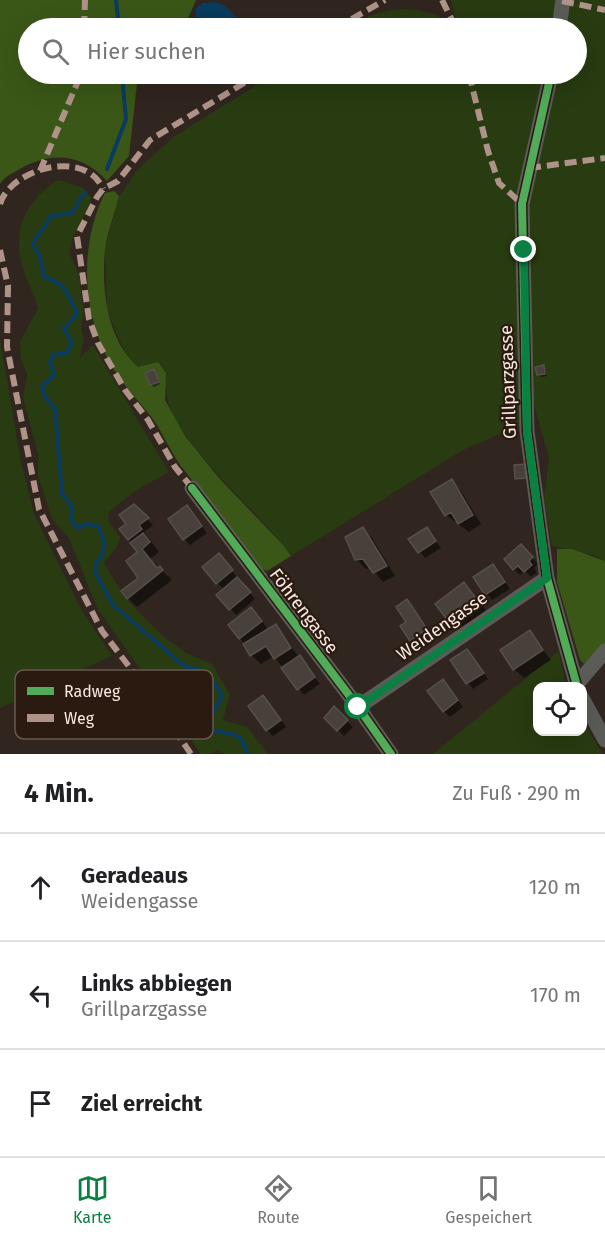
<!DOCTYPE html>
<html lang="de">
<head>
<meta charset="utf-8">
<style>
	body { margin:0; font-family:"Fira Sans",sans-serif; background:#f6f6f6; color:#202124 }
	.controls { position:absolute; right:18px; bottom:18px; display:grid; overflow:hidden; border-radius:12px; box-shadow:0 6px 24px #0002 }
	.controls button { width:54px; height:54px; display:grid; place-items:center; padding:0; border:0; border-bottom:2px solid #e0e0e0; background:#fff; color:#202124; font:30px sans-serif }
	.stop { position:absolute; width:18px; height:18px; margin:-14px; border:4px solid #0b8043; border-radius:50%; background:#fff }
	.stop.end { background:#0b8043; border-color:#fff; box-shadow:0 2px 6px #0008 }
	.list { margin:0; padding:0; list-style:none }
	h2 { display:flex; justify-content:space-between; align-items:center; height:78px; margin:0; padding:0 24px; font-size:26px }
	h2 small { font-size:20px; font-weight:400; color:#757577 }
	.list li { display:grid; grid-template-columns:39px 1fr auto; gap:18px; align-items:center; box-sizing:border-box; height:108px; padding:0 24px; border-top:2px solid #e0e0e0 }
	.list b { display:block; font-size:22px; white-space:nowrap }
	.list p { margin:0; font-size:20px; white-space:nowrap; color:#757577 }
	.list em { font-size:20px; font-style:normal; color:#757577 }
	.icon { flex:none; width:33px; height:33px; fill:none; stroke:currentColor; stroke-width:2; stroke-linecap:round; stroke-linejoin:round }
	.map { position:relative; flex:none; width:605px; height:754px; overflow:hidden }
	.search { position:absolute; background:#fff; box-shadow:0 6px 24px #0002; left:18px; right:18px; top:18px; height:66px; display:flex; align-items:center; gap:15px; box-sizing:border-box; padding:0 21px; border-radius:33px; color:#757577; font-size:22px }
	.sheet { height:402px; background:#fff }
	nav { display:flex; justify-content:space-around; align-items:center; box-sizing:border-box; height:84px; border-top:2px solid #e0e0e0; background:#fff; font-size:16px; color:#757577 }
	nav a { display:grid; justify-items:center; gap:3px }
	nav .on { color:#0b8043 }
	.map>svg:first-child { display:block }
</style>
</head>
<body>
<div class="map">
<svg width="605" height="754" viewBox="0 0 605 754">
	<rect width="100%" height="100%" fill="#30251f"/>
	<!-- green -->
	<path fill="#283b11" d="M451 0H605V561L596 556 552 546 544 499 549 458 533 402H518L521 425 463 450 291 556C266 516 162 434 167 389L129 360 116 333 107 308 105 248 119 196 140 167 175 136 274 74H576V28H344C375 9 419 0 449 23L456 20Z
		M58 180 82 187 91 197 90 205 71 242 70 254 79 275 84 314 81 326 84 339 80 358 93 345 169 472 135 491 109 512 108 520 120 537 117 547 104 563 126 599 163 636 186 653 212 664 230 695 223 720 247 727 268 754H225L217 750 211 754H201L98 610 69 538 52 519 38 476V454L23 398 27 375 21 360 20 342 38 308C34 294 27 282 23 268 11 231 26 200 58 180Z
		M0 339 21 462 34 514 82 611 112 656 0 708Z
		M559 651 566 686H538V732H582L583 722 603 754H433Z"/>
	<!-- forest -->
	<path fill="#3a5717" d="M0 0H196L184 28H28V74H138L129 156 107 181C82 153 50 151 18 170 11 174 4 177 0 184Z
		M114 191 119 196C115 213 107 232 105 250 101 289 107 340 138 367L158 362 166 373 165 400 185 436 219 478 284 546 291 556 267 571 259 567C234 533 207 500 181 466 171 452 164 436 155 422 142 404 125 388 113 368 82 317 78 246 105 193Z
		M557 549H572L605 561V643L584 664 580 660 557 582Z"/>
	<!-- water -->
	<path fill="#093c5f" d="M215 2C229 5 235 16 242 28H196V8L203 3Z"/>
	<!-- shadow -->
	<path fill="#0007" d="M544 367 547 376 541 377 538 374Z
		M153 371 160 384 154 387 151 385Z
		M451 481 461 491 481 524 469 532 446 515Z
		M134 506 153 525 144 532 159 552 150 559 172 580 137 607 128 598 141 578 139 553 129 539 128 524Z
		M187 507 207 533 190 545 184 539Z
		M363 529 372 538 395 576 383 582 371 568 366 569 356 559Z
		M426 529 441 548 425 558 410 539Z
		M527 552 538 564 534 568 537 572 531 577 525 571 520 575 514 569Z
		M224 561 255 599 236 615 218 595 224 590 204 567Z
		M493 566 510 589 492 600 475 577Z
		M464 584 486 610 459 630 450 621Z
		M407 601 432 636 417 646 411 640Z
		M257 615 267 628 263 634 275 626 320 684 304 695 274 656 261 664 251 655 240 638Z
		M529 632 551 660 524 678 514 669Z
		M467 651 488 679 473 689 452 661Z
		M449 687 463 707 450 717 444 711Z
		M269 703 286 727 273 736 267 730Z
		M334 709 353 727 344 736 326 718Z"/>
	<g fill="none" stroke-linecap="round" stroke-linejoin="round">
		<!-- stream -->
		<path stroke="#093c5f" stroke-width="4" d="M116 0 119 28
			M107 169 126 119 122 74
			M85 192 71 214 51 215C47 227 37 233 33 244L40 257 44 277C64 281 70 297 77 314L64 329 72 342 67 353 53 355 50 363 54 375 42 386 45 397 55 409 62 494 72 506C71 515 70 523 78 528L86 524 98 526 104 541 102 556 95 564 96 574 113 605 184 666 200 670 213 681 222 696 211 717 212 730C234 736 241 730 247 754"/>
	</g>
	<!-- building -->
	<path fill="#48403a" stroke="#574f49" stroke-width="1.5" d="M544 365 545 374 537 375 535 367Z
		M154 369 159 382 150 385 145 373Z
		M525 464 526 478 515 479 514 465Z
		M452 479 473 515 458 524 451 512 445 516 430 492Z
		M134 504 149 518 139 525 142 529 128 540 119 529 126 524 119 515Z
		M187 505 202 526 183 540 168 519Z
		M363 527 387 566 373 573 363 559 355 560 345 537Z
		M427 527 436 541 418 553 408 539Z
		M143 533 150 542 142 549 157 568 160 566 163 570 127 599 121 591 138 578 126 561 137 552 130 543Z
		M521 544 533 557 529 561 532 565 524 572 518 566 513 570 504 559Z
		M219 553 233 570 216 584 202 567Z
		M493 564 505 582 485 595 473 577Z
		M237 577 251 592 229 610 216 595Z
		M464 582 477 600 449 622 435 604Z
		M407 599 427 629 410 641 400 626 406 622 396 607Z
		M251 607 262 621 239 639 228 625Z
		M276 624 291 648 274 659 266 646 250 656 243 644Z
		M530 630 543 650 513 670 500 650Z
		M467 649 484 673 466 684 450 660Z
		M300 655 315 677 297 690 281 668Z
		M443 679 458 700 443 712 427 691Z
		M263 695 281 720 266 731 248 706Z
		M334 706 348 720 337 731 324 718Z"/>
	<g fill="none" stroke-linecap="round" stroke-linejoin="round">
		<!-- minor -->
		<path stroke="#5b5b58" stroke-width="15" d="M559 28 563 0
			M551 74 522 204 527 431 547 578 577 686
			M192 488 358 707 391 754
			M576 685 605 651
			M582 698 605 740
			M358 707 547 578"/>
		<!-- quiet -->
		<path stroke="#af9288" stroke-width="6" stroke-dasharray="12 6" stroke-linecap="butt" d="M442 0 456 28
			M562 1 605 10
			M84 28 85 0
			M336 28 385 0
			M469 74 488 151 499 183 522 204
			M529 168 605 158
			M40 171 81 74
			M0 204C11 168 86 148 103 189
			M0 250 8 286 7 347 39 509 102 631 150 694 191 754
			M192 488 175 467 148 420 125 390 98 343 89 319 77 236 97 197 103 189 118 181 150 140 259 74"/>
		<defs>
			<path id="cycleway" d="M551 74 522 204 527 431 547 578 577 686
				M192 488 358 707 391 754"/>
		</defs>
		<!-- cycleway casing -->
		<use href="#cycleway" stroke="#2b1a10" stroke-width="11"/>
		<!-- cycleway -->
		<use href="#cycleway" stroke="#51ab58" stroke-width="8"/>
	</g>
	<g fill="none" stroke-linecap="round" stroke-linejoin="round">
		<!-- route -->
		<path stroke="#0b8043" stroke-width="8" d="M358 707 547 578 527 431 524 250"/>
	</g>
	<g text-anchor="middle" stroke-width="4.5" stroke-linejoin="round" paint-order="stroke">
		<!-- street labels -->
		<g font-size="18" fill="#f6e9e3" stroke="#2b1a10">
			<text transform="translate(508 382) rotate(-92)" y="6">Grillparzgasse</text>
			<text transform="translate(304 611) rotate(53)" y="6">Föhrengasse</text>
			<text transform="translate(442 626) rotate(-35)" y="6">Weidengasse</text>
		</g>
	</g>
	<!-- legend -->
	<rect x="15" y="670" width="198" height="69" rx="9" fill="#2b1a10" stroke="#68584f" stroke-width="1.5"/>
	<rect x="27" y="687" width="27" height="8" fill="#51ab58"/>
	<rect x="27" y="714" width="27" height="8" fill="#af9288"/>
	<g font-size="16" fill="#f6e9e3">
		<text x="64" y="697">Radweg</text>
		<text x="64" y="724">Weg</text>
	</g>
</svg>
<div class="controls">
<button><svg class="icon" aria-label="locate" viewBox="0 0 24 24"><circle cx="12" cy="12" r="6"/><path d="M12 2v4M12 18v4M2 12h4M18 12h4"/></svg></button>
</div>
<div class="stop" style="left:358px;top:707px"></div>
<div class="stop end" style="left:524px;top:250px"></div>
<div class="search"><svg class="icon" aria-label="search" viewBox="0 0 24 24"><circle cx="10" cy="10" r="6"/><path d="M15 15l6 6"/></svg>Hier suchen</div>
</div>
<section class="sheet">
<h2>4 Min.<small>Zu Fuß · 290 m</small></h2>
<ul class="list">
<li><svg class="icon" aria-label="ahead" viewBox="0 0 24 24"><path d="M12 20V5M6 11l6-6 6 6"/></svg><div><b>Geradeaus</b><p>Weidengasse</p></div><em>120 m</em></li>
<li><svg class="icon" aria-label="left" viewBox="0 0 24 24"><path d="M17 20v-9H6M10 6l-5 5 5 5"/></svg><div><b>Links abbiegen</b><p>Grillparzgasse</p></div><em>170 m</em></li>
<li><svg class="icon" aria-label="arrive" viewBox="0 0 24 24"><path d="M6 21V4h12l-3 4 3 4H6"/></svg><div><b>Ziel erreicht</b></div></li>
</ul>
</section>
<nav>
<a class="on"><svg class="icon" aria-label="map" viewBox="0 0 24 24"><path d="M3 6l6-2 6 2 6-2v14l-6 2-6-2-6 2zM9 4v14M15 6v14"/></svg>Karte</a>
<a><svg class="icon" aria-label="directions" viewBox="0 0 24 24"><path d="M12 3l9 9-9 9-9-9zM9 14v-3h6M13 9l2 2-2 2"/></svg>Route</a>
<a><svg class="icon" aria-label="saved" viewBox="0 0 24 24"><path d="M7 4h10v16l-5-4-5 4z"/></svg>Gespeichert</a>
</nav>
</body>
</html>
